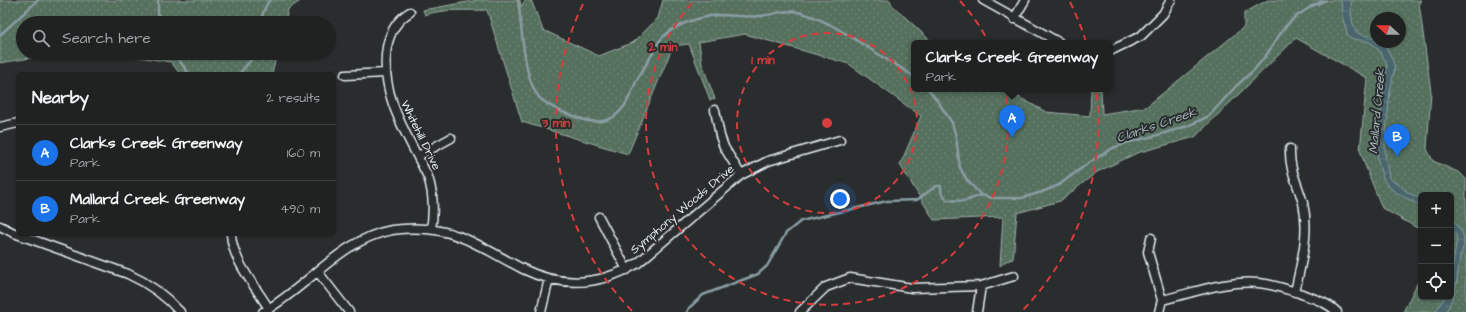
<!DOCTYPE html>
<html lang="en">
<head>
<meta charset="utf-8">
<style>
	body { margin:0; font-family:"Architects Daughter",sans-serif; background:#282a2a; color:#f1f3f6 }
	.controls { position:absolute; right:12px; bottom:12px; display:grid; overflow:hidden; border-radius:6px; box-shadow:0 1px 3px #0004 }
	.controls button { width:36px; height:36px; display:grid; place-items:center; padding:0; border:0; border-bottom:1px solid #3d3f40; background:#202222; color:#f1f3f6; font:20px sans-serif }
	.compass { position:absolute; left:1370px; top:12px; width:36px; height:36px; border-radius:50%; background:#202222; box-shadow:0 1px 3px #0004; rotate:291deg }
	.you { position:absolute; left:840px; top:199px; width:14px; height:14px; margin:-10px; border:3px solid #fff; border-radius:50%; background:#1a73e8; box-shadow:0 0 0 6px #1a73e833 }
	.badge { display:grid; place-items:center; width:26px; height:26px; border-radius:50%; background:#1a73e8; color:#fff; font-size:13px; font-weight:700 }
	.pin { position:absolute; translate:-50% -33px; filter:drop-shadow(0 1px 2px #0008) }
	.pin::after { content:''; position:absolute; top:21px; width:14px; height:12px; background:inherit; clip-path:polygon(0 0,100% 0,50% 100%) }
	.popup { position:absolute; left:911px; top:40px; width:202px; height:52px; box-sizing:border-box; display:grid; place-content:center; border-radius:6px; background:#202222; filter:drop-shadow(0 1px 3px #0005); font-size:13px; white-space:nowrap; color:#a2a4a5 }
	.popup b { font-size:15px; color:#f1f3f6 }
	.popup::after { content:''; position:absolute; left:50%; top:100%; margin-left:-8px; border:8px solid transparent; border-top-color:#202222 }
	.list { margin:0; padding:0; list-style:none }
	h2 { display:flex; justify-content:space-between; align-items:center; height:52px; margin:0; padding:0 16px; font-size:17px }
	h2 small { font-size:13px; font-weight:400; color:#a2a4a5 }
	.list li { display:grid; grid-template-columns:26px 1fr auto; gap:12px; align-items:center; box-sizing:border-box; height:56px; padding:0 16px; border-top:1px solid #3d3f40 }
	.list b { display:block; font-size:15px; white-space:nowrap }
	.list p { margin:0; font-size:13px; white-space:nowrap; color:#a2a4a5 }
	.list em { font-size:13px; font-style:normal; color:#a2a4a5 }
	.icon { flex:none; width:22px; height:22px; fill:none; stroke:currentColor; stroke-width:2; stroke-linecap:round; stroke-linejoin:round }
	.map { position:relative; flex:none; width:1466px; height:312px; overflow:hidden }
	.search { position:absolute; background:#202222; box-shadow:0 1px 3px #0004; left:16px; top:16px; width:320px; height:44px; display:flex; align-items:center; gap:10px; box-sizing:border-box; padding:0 14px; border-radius:22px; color:#a2a4a5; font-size:15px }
	.panel { position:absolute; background:#202222; box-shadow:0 1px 3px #0004; left:16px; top:72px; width:320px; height:164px; border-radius:6px }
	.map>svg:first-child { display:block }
</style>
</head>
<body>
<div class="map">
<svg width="1466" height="312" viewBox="0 0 1466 312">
	<defs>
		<pattern id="park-dots" width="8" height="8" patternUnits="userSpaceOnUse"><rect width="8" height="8" fill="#546f5d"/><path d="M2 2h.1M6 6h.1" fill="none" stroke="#6d8475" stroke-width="1.8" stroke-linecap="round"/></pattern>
		<pattern id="water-ripples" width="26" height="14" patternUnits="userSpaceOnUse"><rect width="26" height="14" fill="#49666d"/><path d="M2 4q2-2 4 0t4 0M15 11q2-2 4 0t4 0" fill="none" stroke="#637c83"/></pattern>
	</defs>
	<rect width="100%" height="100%" fill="#2a2d2e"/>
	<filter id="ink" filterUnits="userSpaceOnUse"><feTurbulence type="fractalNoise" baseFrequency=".025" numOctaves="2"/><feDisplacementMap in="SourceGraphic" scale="8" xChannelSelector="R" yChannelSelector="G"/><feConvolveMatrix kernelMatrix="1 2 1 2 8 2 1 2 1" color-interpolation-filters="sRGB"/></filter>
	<g filter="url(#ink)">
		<!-- park -->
		<path fill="url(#park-dots)" stroke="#9eb0aa" fill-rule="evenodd" d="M0 0H302L288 9 285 23H23V53H96L36 57 0 63Z
			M478 0H520L521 7 525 0H531L543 30 599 56 634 42 658 18 663 0H890L892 5 933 43H914V89H1004L1046 112 1090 116 1091 89H1101L1102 114 1146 107 1244 27V13L1268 0H1421L1419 3 1431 92 1427 149 1433 161 1460 173 1466 179V312H1403L1421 276V297H1451V195H1421V230L1382 208 1365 165 1360 150 1367 78 1296 38 1195 137 1137 153 1097 172 1060 201 1017 213 1013 259 1006 261 1000 266 1003 217 934 220 900 165 921 116 849 64 745 34 699 42 702 64 715 99 710 100 689 44 673 46 628 154 522 122 487 10C467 11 444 8 425 15L423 10ZM1376 18H1400V42H1376Z
			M113 53H277L272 74H180L171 62Z"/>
		<!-- water -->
		<path fill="url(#water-ripples)" stroke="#899ea5" d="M1341 0H1352C1350 7 1351 26 1357 32 1361 36 1371 36 1376 38V42H1381L1390 54 1395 67 1390 91 1385 141V155L1389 178 1391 180 1398 183 1407 192 1421 199V206L1395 192 1387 185 1382 176 1378 161 1377 145 1387 65C1383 56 1376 43 1366 41 1359 39 1354 41 1348 36L1342 16Z
			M1451 219C1457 225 1463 231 1464 240 1465 246 1461 252 1460 258 1457 276 1457 297 1445 312H1435L1445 297H1451V277L1457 239 1456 235 1451 229Z"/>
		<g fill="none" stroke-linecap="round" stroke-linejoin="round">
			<!-- stream -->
			<path stroke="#899ea5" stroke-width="2.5" d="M158 0V13L161 23
				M518 0C522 24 523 83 541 99 551 108 563 113 576 117 587 122 602 124 613 117 626 109 630 95 636 82 640 74 645 66 650 58 654 51 657 42 664 36 678 23 702 16 720 15 733 15 747 18 760 16 773 15 785 9 798 12 827 19 854 39 878 54 890 62 903 68 914 77
				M261 23C262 14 264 7 270 0
				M0 35 38 0
				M174 53 189 74
				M239 74 251 60 254 53
				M928 89 939 103 952 123 956 137 960 168 967 180 981 195 992 198H1022L1042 192 1059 185 1087 164 1111 149 1126 143 1158 135 1188 126 1209 116 1236 86 1254 70 1267 54 1284 28 1295 17 1312 6 1326 0
				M687 312 689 308 703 295 758 274 767 266 786 233 801 221 887 201 917 200 936 186H941V192L947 200 965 201 981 195"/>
			<defs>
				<path id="minor" d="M983 0 1060 43
					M410 12C397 20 390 31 387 47 379 95 408 136 428 177 434 195 434 211 431 229
					M1014 19 1025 0
					M1110 51 1141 36 1163 14 1171 0
					M345 75 386 73
					M715 110 720 136 724 147 741 175
					M0 127 18 123
					M1290 149C1289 170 1298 184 1303 203 1310 233 1301 263 1295 292
					M418 156 451 138
					M599 217 627 270
					M0 226 14 233 128 274C148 283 165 295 180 312
					M231 234C232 260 256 287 269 309
					M1151 238 1148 252 1162 300 1159 312
					M318 272 349 312
					M1162 300C1193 293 1225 280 1258 283 1272 284 1285 289 1299 293 1312 298 1327 302 1337 312
					M263 312C307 288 341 239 392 230 415 227 437 228 458 236 480 244 501 258 523 269 562 288 600 286 638 263L741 175 768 161 840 140
					M541 312 549 279
					M800 312 826 287 850 278 912 288 981 286 1014 276
					M977 312 981 286"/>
			</defs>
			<!-- minor casing -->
			<use href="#minor" stroke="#e8f1f8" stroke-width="11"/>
			<!-- minor -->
			<use href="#minor" stroke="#2a2d2e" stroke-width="8"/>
		</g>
	</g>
	<!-- distance rings -->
	<g fill="none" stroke="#d83c3d" stroke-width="2" stroke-dasharray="7 5">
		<circle cx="827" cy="123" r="90"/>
		<path d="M960 1A181 181 0 1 1 694 1"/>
		<path d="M632 311A271 271 0 0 1 584 2M1070 2A271 271 0 0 1 1022 311"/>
	</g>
	<g text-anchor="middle" stroke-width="4" stroke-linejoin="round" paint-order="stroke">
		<!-- street labels -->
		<g font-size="12" fill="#e8f1f8" stroke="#2a2d2e">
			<text transform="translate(421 135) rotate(64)" y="4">Whitehill Drive</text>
			<text transform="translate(682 209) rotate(-40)" y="4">Symphony Woods Drive</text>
		</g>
		<!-- water labels -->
		<g font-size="13" font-style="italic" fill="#a8b9c0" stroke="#2a2d2e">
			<text transform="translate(1376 111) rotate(-85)" y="5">Mallard Creek</text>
			<text transform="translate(1156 124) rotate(-19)" y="5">Clarks Creek</text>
		</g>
	</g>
	<circle cx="827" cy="123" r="6" fill="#d83c3d" stroke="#2a2d2e" stroke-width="2"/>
	<g font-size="12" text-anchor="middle" font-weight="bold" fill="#d83c3d" stroke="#2a2d2e" stroke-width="4" stroke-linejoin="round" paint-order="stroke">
		<text x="663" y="51">2 min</text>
		<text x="763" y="64">1 min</text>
		<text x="556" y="127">3 min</text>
	</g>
</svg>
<div class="controls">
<button>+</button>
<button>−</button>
<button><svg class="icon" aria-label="locate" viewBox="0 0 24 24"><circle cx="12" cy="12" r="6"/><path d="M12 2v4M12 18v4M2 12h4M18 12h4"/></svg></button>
</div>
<svg class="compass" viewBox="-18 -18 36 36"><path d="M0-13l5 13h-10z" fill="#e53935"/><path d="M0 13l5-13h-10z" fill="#a2a4a5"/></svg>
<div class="you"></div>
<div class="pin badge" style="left:1012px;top:138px">A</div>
<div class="popup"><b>Clarks Creek Greenway</b>Park</div>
<div class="pin badge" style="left:1397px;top:157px">B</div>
<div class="search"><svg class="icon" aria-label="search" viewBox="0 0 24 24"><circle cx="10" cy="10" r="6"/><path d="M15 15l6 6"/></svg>Search here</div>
<section class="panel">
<h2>Nearby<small>2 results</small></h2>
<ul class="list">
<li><span class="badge">A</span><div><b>Clarks Creek Greenway</b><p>Park</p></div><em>160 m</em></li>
<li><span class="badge">B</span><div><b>Mallard Creek Greenway</b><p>Park</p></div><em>490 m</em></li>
</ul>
</section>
</div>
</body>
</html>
